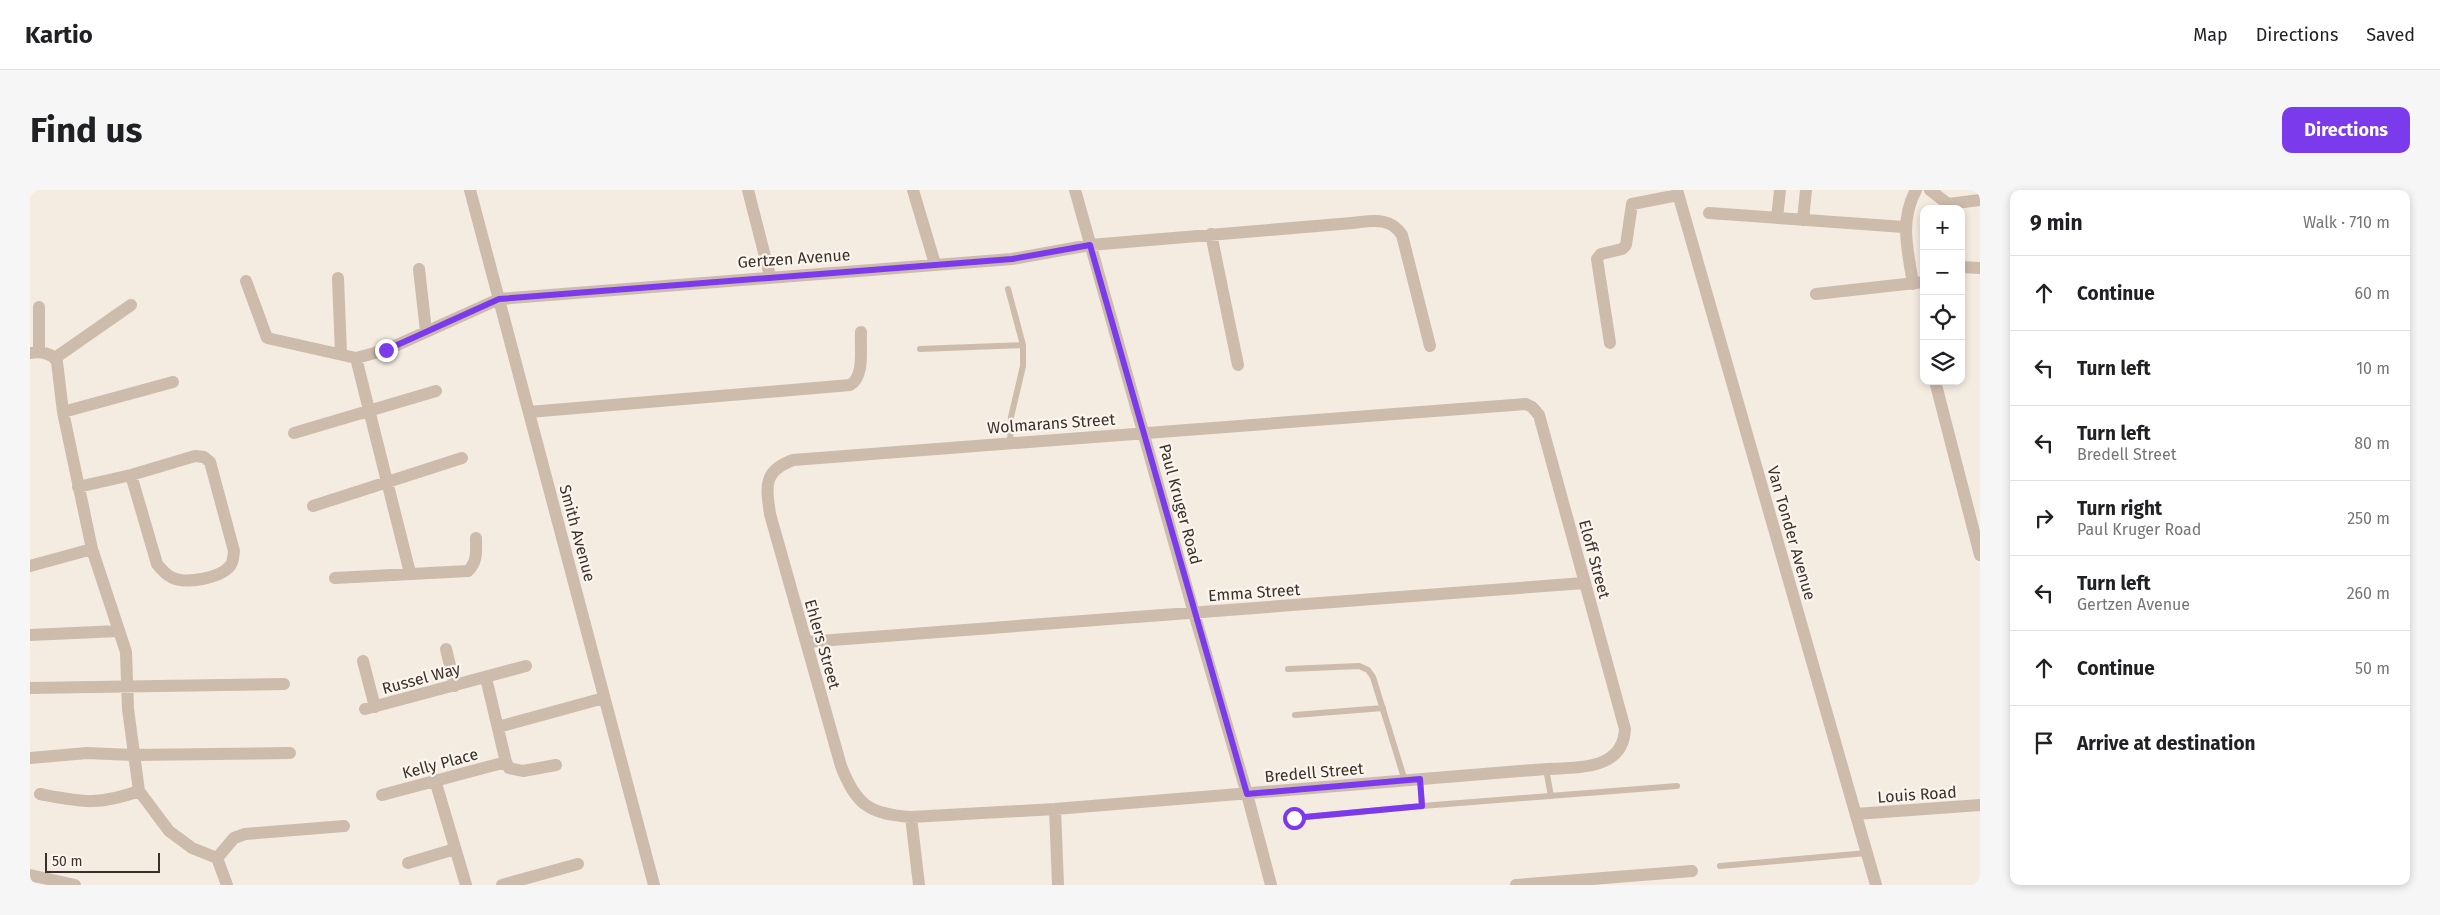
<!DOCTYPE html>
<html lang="en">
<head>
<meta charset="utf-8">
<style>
	body { margin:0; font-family:"Fira Sans",sans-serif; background:#f6f6f6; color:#202124 }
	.controls { position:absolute; right:15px; top:15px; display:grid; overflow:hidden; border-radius:10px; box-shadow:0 2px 8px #0003 }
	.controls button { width:45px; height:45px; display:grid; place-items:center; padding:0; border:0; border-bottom:1px solid #e0e0e0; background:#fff; color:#202124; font:25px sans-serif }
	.scale { position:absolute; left:15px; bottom:12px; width:115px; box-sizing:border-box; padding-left:5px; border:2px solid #3b302b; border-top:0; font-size:14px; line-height:18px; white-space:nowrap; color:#3b302b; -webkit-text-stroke:4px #fbf5ee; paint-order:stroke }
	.stop { position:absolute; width:15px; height:15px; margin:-11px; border:4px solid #7c3aed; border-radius:50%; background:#fff }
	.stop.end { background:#7c3aed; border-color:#fff; box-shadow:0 1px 5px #0008 }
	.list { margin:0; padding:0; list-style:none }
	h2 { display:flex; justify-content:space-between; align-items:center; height:65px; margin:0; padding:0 20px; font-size:21px }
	h2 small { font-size:16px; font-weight:400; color:#757577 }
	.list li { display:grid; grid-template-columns:32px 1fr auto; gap:15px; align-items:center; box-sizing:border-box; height:75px; padding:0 20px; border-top:1px solid #e0e0e0 }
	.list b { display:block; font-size:19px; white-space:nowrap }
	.list p { margin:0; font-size:16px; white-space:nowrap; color:#757577 }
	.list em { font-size:16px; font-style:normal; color:#757577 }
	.icon { flex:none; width:28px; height:28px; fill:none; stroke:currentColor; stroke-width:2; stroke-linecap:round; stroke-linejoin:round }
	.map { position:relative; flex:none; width:1950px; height:695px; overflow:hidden; border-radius:10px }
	header { display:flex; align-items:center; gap:30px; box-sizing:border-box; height:70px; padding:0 25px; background:#fff; border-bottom:1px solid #e0e0e0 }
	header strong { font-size:24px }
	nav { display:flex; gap:28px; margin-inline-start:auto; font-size:18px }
	.intro { display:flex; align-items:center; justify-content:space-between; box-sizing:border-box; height:120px; padding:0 30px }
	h1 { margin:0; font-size:35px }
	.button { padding:12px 22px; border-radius:10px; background:#7c3aed; color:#fff; font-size:18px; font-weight:700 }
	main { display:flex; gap:30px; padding:0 30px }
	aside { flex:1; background:#fff; border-radius:10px; box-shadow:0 2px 8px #0003 }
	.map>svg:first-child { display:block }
</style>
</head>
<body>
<header>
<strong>Kartio</strong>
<nav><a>Map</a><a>Directions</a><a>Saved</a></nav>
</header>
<div class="intro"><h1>Find us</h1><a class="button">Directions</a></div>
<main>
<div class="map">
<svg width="1950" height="695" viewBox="0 0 1950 695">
	<rect width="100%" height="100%" fill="#f4ebe1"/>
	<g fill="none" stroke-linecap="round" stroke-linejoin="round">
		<!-- service -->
		<path stroke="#cdbbac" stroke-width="6" d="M978 99 993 155V176L981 227 980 253
			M890 159 993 155
			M1258 479 1329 476 1338 480 1343 487 1375 591
			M1265 525 1353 518
			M1516 579 1521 606
			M1392 616 1647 596
			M1264 628 1392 616 1390 589
			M1690 676 1837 663"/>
		<!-- minor -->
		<path stroke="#cdbbac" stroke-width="12" d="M440 0 624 695
			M718 0 740 86
			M883 0 905 74
			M1045 0 1164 423 1217 604 1241 695
			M1647 0 1846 695
			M1900 0 1918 14 1919 19
			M1918 14 1950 10
			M1679 23 1874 37
			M1747 28 1750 0
			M1773 30 1776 0
			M1181 44 1208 175
			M1931 77 1950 78
			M389 79 396 141
			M308 88 311 164
			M216 91 237 148 326 168 356 160 469 109 982 69 1060 55 1322 33C1341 31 1360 26 1372 45L1400 156
			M1883 94C1878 61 1869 31 1886 0
			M1786 104 1894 92
			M1580 153 1567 69 1571 64 1592 59 1596 55 1602 14 1648 5
			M9 162V117
			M0 163C10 161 23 163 27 172L33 222 62 359 96 462 98 519 109 601 139 641 162 658 187 668 197 695
			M25 168 101 115
			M326 168 380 383
			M1905 191 1950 365
			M1496 214 1502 217 1509 225 1595 539C1593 585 1538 576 1503 580L1025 619 881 627C839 624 826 615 811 576L740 324C736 296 733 281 763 270Z
			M33 222 143 192
			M499 222 820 195C835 187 830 158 831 142
			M264 243 406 201
			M48 297 101 285 165 266 174 267 180 272 204 361C203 366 204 371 200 376 190 388 155 395 141 387 135 384 131 379 127 374L101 285
			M283 316 432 268
			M0 376 62 359
			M305 388 438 381C448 371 446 361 446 348
			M0 445 88 441
			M776 452 1554 393
			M416 459 425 496
			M333 471 345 517
			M456 488 476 572 479 578 493 581 526 575
			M0 498 254 494
			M335 519 496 476
			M468 537 574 508
			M0 568 57 563 103 565 260 563
			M405 590 436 695
			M10 604C52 612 67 616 109 601
			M352 605 476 572
			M1025 619 1028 695
			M1826 624 1950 615
			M881 627 889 695
			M187 668 204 648 215 644 314 636
			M378 673 425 659
			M0 685 45 695
			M472 695 548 674
			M1486 695 1662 681"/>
	</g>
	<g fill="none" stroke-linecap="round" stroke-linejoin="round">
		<!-- route -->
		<path stroke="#7c3aed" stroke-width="6" d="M356 160 469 109 982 69 1060 55 1217 604 1390 589 1392 616 1264 628"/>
	</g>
	<g text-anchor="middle" stroke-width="4.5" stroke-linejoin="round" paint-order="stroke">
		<!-- street labels -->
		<g font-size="16" fill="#3b302b" stroke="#fbf5ee">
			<text transform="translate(764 68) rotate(-4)" y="6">Gertzen Avenue</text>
			<text transform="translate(1021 233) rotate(-4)" y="6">Wolmarans Street</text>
			<text transform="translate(1151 314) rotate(75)" y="6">Paul Kruger Road</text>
			<text transform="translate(548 343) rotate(75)" y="6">Smith Avenue</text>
			<text transform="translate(1762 343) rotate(74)" y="6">Van Tonder Avenue</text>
			<text transform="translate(1565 369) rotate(75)" y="6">Eloff Street</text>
			<text transform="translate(1224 402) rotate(-4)" y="6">Emma Street</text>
			<text transform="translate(793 454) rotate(74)" y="6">Ehlers Street</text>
			<text transform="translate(391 488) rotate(-15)" y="6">Russel Way</text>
			<text transform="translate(410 573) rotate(-15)" y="6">Kelly Place</text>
			<text transform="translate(1284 582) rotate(-5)" y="6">Bredell Street</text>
			<text transform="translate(1887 604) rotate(-4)" y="6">Louis Road</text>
		</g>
	</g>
</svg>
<div class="controls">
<button>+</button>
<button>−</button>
<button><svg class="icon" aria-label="locate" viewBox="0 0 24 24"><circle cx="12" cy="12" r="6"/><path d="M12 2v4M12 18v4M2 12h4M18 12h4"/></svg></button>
<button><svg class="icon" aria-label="layers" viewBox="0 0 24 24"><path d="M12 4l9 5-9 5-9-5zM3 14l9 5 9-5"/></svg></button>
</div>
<div class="scale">50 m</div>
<div class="stop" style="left:1264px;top:628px"></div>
<div class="stop end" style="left:356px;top:160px"></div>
</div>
<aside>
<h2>9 min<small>Walk · 710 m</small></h2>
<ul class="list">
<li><svg class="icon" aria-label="ahead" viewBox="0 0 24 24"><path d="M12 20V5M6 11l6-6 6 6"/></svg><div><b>Continue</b></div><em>60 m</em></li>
<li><svg class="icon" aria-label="left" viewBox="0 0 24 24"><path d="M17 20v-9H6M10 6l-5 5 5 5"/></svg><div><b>Turn left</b></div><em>10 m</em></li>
<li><svg class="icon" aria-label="left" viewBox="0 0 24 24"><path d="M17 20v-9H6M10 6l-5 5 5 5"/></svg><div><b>Turn left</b><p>Bredell Street</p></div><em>80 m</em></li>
<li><svg class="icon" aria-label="right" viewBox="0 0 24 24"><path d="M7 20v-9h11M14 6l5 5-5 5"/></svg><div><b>Turn right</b><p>Paul Kruger Road</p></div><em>250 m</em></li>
<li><svg class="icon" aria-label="left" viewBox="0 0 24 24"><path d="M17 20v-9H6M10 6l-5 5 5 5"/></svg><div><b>Turn left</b><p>Gertzen Avenue</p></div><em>260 m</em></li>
<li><svg class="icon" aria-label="ahead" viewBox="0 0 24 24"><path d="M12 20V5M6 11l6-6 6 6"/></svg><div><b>Continue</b></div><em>50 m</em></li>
<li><svg class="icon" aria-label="arrive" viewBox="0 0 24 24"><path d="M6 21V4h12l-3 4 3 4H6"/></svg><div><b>Arrive at destination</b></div></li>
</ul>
</aside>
</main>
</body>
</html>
